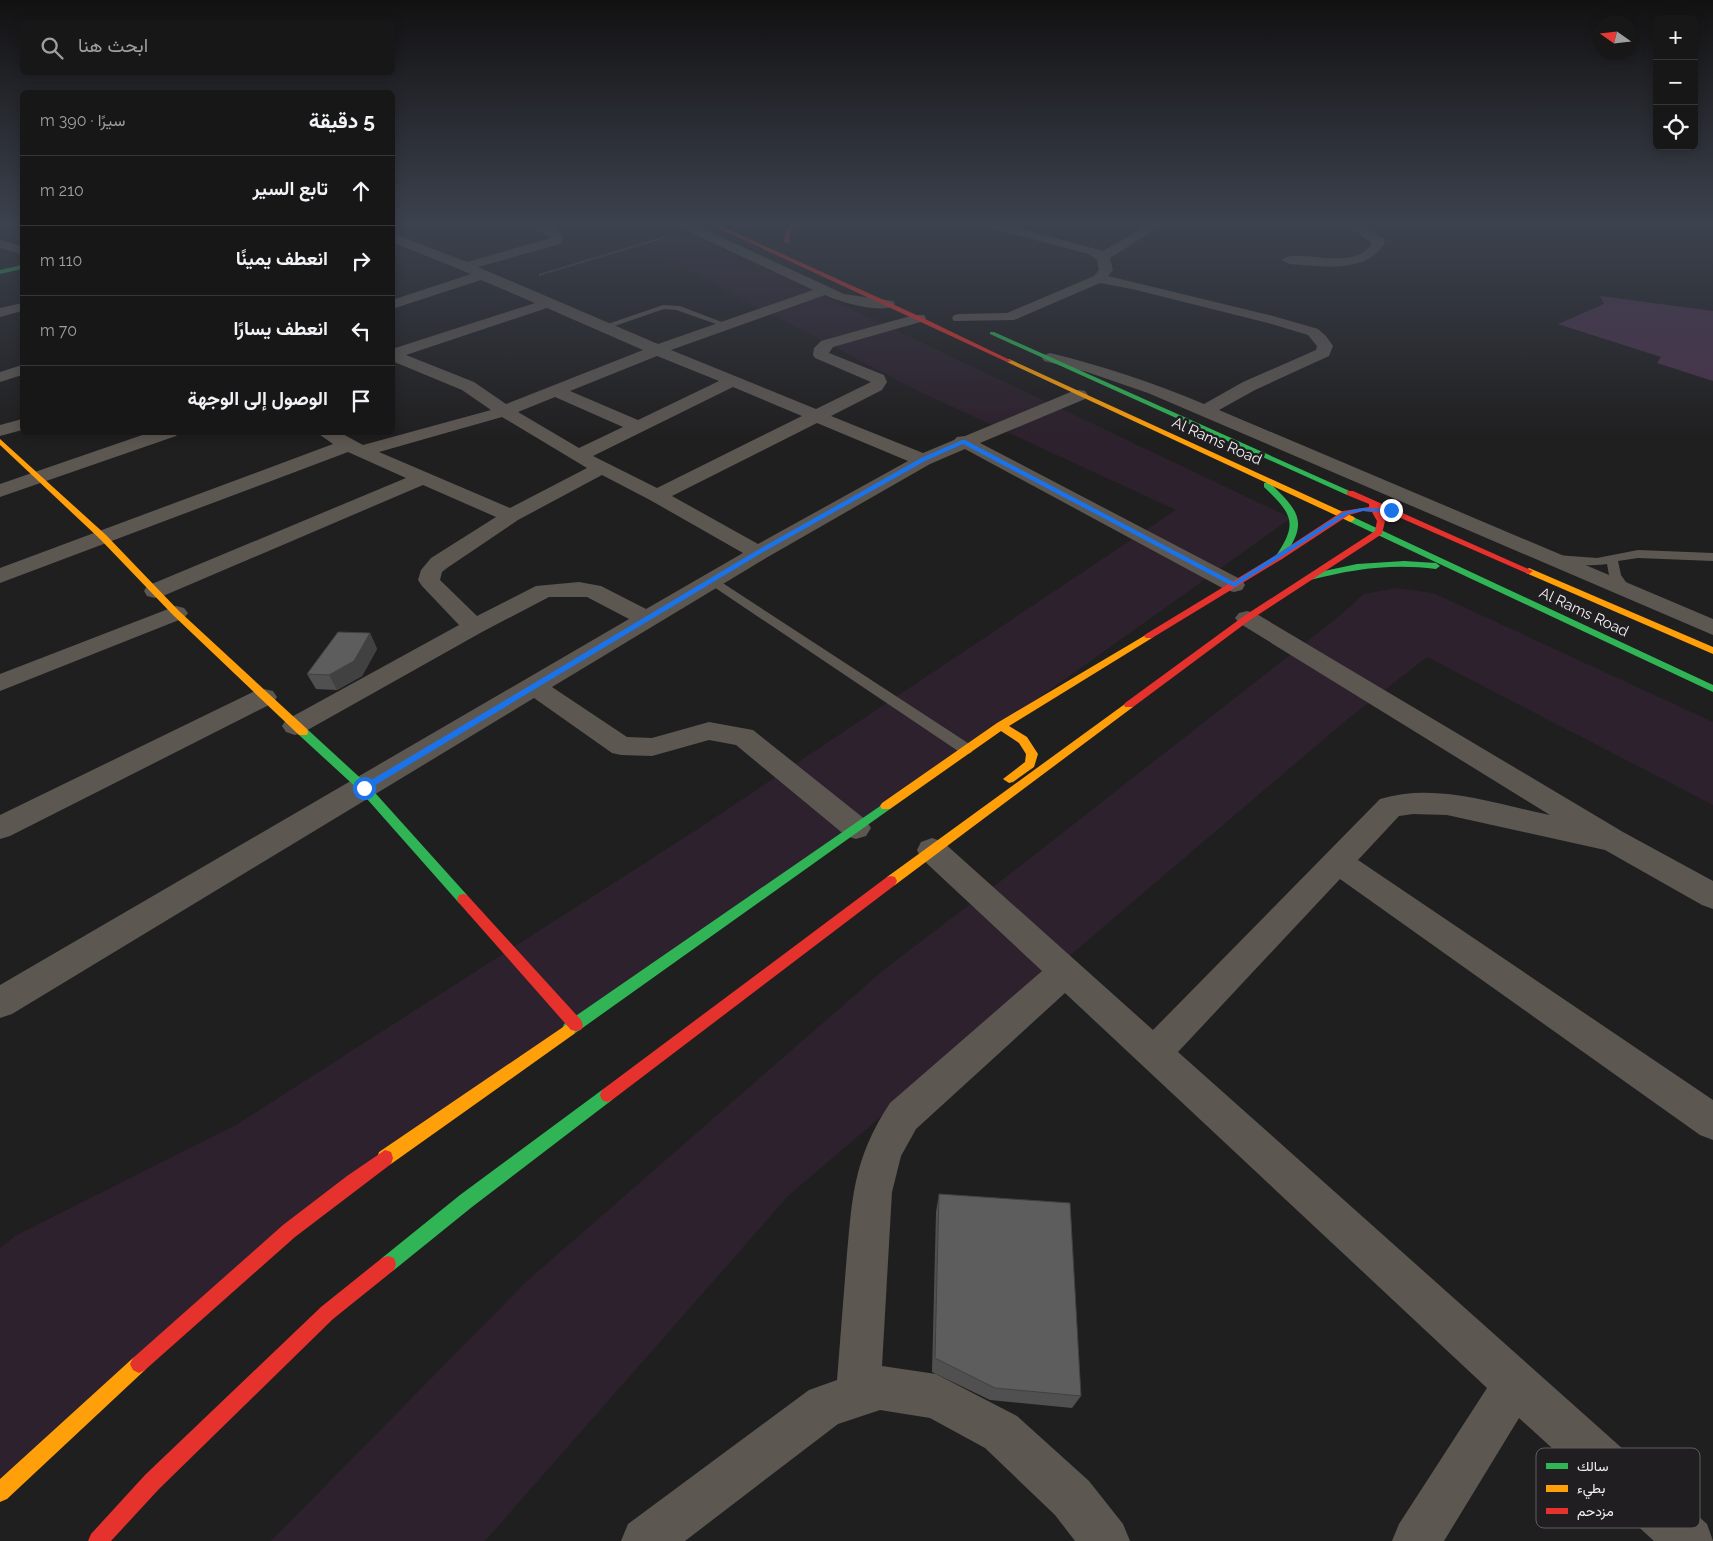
<!DOCTYPE html>
<html lang="ar">
<head>
<meta charset="utf-8">
<style>
	body { margin:0; font-family:Raleway,Vazirmatn,sans-serif; background:#212021; color:#f1f3f6; direction:rtl }
	.controls { position:absolute; right:15px; top:15px; display:grid; overflow:hidden; border-radius:8px; box-shadow:0 2px 12px #0003 }
	.controls button { width:45px; height:45px; display:grid; place-items:center; padding:0; border:0; border-bottom:1px solid #363637; background:#181718; color:#f1f3f6; font:25px sans-serif }
	.compass { position:absolute; left:1593px; top:15px; width:45px; height:45px; border-radius:50%; background:#181718; box-shadow:0 2px 12px #0003; rotate:284deg }
	.stop { position:absolute; width:15px; height:15px; margin:-11px; border:4px solid #1a73e8; border-radius:50%; background:#fff }
	.stop.end { background:#1a73e8; border-color:#fff; box-shadow:0 1px 5px #0008 }
	.list { margin:0; padding:0; list-style:none }
	h2 { display:flex; justify-content:space-between; align-items:center; height:65px; margin:0; padding:0 20px; font-size:21px }
	h2 small { font-size:16px; font-weight:400; color:#9f9fa2 }
	.list li { display:grid; grid-template-columns:32px 1fr auto; gap:15px; align-items:center; box-sizing:border-box; height:70px; padding:0 20px; border-top:1px solid #363637 }
	.list b { display:block; font-size:19px; white-space:nowrap }
	.list em { font-size:16px; font-style:normal; color:#9f9fa2 }
	.icon { flex:none; width:28px; height:28px; fill:none; stroke:currentColor; stroke-width:2; stroke-linecap:round; stroke-linejoin:round }
	.map { position:relative; flex:none; width:1713px; height:1541px; overflow:hidden; direction:ltr }
	.search { position:absolute; background:#181718; box-shadow:0 2px 12px #0003; left:20px; top:20px; width:375px; height:55px; display:flex; align-items:center; gap:12px; box-sizing:border-box; padding:0 18px; border-radius:8px; color:#9f9fa2; font-size:19px }
	.panel { position:absolute; background:#181718; box-shadow:0 2px 12px #0003; left:20px; top:90px; width:375px; height:345px; border-radius:8px; direction:rtl }
	.map>svg:first-child { display:block }
</style>
</head>
<body>
<div class="map">
<svg width="1713" height="1541" viewBox="0 0 1713 1541">
	<rect width="100%" height="100%" fill="#201f20"/>
	<!-- commercial -->
	<path fill="#2c212c" d="M689 232 1291 518 856 828 295 1217 0 1478V1248L15 1236 236 1125 701 827 1176 510 918 391 641 246Z
		M1396 588 1433 593 1713 722V805L1427 657 1344 722 789 1195 485 1541H271L527 1281 886 968 1019 867 1337 618 1364 594Z"/>
	<!-- green -->
	<path fill="#4a314b" d="M1600 296 1713 311V381L1657 363 1661 357 1558 324 1604 304Z"/>
	<g fill="none" stroke-linecap="round" stroke-linejoin="round">
		<!-- path -->
		<path stroke="#5d5a57" stroke-width="2" stroke-dasharray="2 1" stroke-linecap="butt" d="M539 275 665 237"/>
		<!-- lane -->
		<path fill="#5d5752" fill-rule="evenodd" d="M663 305 680 306 732 326 728 328 676 310 664 309 606 329 599 327Z
			M1638 550 1713 553V561L1638 558 1618 561 1621 575 1633 592 1627 596 1623 595 1609 575 1607 564C1596 566 1558 566 1550 559L1556 555 1597 558Z
			M712 576 971 745 973 749 971 753 966 754 961 753 708 583 706 580 708 577Z"/>
		<!-- street -->
		<path fill="#5d5752" fill-rule="evenodd" d="M521 222C537 222 553 224 564 237L560 244 478 267 658 344 813 290 675 225 673 222H689L844 294 893 301 895 304 893 307C875 312 842 303 825 295L671 350 816 409 871 382 815 358 813 355 814 348 821 341 914 315H924L926 318 924 321 833 347 829 353 884 375 887 382 882 390 831 416 923 453 954 440 957 437 965 436 1073 391 1079 390 1085 391 1088 395 1085 399 980 443 1242 580 1245 585 1242 590 1234 592 1226 590 965 449 930 464 766 558 552 687 627 737 652 738 709 722 753 730 866 820 871 828 866 836 856 839 846 836 736 745 709 740 652 756 621 755 612 753 534 698 12 1014 0 1018V985L629 619 587 597H549L482 632 304 732 295 735 286 732 282 726 286 720 459 625 422 586 418 580 421 570 431 558 496 517 423 485 163 596 155 598 147 596 144 591 147 586 406 478 348 452 0 583V568L333 444 316 432H339L363 445 491 410 462 390 392 361V349L535 303 481 280 392 309V300L471 274 392 242V233L467 262 551 238 542 232 523 225ZM547 308 643 350 506 404 474 382 406 355ZM657 356 719 381 638 420 570 391ZM733 387 802 416 657 488 593 456ZM555 397 623 427 579 448 518 412ZM502 417 587 468 510 508 379 452ZM817 423 908 461 758 544 672 496ZM602 475 650 500 743 553 646 609 601 586 579 582 536 586 477 616 440 580 442 572 447 568 518 520Z
			M977 222H997L1103 251 1153 222H1168L1110 258 1113 270 1108 276 1273 316 1318 329 1326 336 1333 346 1329 356 1255 390 1219 410 1713 619V635L1148 393 1087 372 1044 361 1042 358 1044 355 1050 353C1103 366 1154 383 1204 404L1243 382 1316 350 1317 346 1308 335 1268 323 1132 289 1100 283 1014 320 954 321 952 318 954 315 959 314 1007 313 1094 276 1099 270 1097 260 1089 254 979 225Z
			M1342 222H1357L1384 239 1385 242C1367 275 1321 266 1289 264L1282 260C1294 246 1354 274 1372 243Z
			M0 240 22 246V254L0 248Z
			M22 303V311L0 317V308Z
			M22 365V375L0 382V372Z
			M22 419V430L0 436V425Z
			M151 432H179L176 436 0 497V484Z
			M176 606 184 608 188 613 184 618 0 691V674Z
			M1247 611 1255 613 1623 832 1713 881V909L1702 905 1605 850 1447 815 1413 814 1399 816 1358 860 1713 1100V1140L1700 1135 1340 879 1178 1052 1707 1524 1713 1541H1654L1519 1418 1444 1541H1392L1399 1524 1487 1388 1065 993 916 1129 901 1156 892 1192 882 1366 936 1374 1017 1416 1089 1481 1123 1524 1130 1541H1075L1055 1515 985 1448 930 1418 880 1410 838 1424 685 1541H621L628 1524 809 1390 837 1380C840 1342 843 1304 846 1266 852 1201 852 1160 890 1103L1042 971 921 858 917 850 921 842 932 838 943 842 1153 1030 1380 799C1436 782 1495 804 1550 815L1239 623 1235 618 1239 613Z
			M264 689 273 691 277 697 273 703 10 836 0 839V815L255 691Z"/>
		<!-- fast -->
		<path fill="#30b455" fill-rule="evenodd" d="M22 265V269L0 274V270Z
			M990 332H994L1354 493 1347 495 990 334Z
			M1264 483H1270C1300 512 1309 523 1282 559L1279 560 1275 557C1299 523 1292 514 1264 487Z
			M1351 516 1713 685V692L1348 521 1347 519Z
			M1404 561 1436 563 1440 566 1436 569C1393 563 1352 569 1310 580L1305 577 1310 574 1357 564Z
			M303 728 307 729 368 785 467 895 469 899 467 903 463 904 459 903 360 791 299 735 298 732Z
			M886 802 890 803 892 806 890 809 574 1034 569 1035 564 1034 562 1029 564 1024Z
			M607 1088 612 1090 614 1095 612 1100 472 1207 394 1270 388 1272 382 1270 380 1264 382 1258 460 1195 602 1090Z"/>
		<!-- slow -->
		<path fill="#ff9f0a" fill-rule="evenodd" d="M1009 359 1354 517 1355 519 1351 522 1348 521 1007 362V360Z
			M0 439 106 535 179 611 307 729 308 732 307 735H299L173 615 100 539 0 445Z
			M1529 568 1713 647V654L1526 573 1525 571Z
			M1149 633 1154 636 1152 638 1009 726 1027 737 1038 754 1034 767 1013 782 1009 783 1003 779 1025 762 1026 754 1019 743 1001 731 890 809H882L880 806 882 803 997 723Z
			M1129 701 1133 703 1134 705 1133 707 895 885 891 886 887 885 885 881 887 877Z
			M569 1023 574 1024 576 1029 574 1034 391 1164 385 1166 379 1164 377 1158 379 1152Z
			M139 1355 145 1358 148 1364 145 1370 7 1499 0 1502V1479L133 1358Z"/>
		<!-- jam -->
		<path fill="#e5322d" fill-rule="evenodd" d="M705 222H712L921 317 1012 361 1007 362Z
			M800 222H806L790 232 789 242 784 243 786 230Z
			M1347 491H1353L1533 571 1529 574 1526 573 1387 512H1380L1385 521 1382 534 1250 620 1133 707H1125L1124 705 1125 703 1244 616 1375 531 1377 521 1372 512 1363 511 1349 515 1282 559 1152 638H1146L1144 636 1146 634 1276 555 1343 511 1369 507V504L1347 495Z
			M891 876 895 877 897 881 895 885 612 1100 607 1102 602 1100 600 1095 602 1090 887 877Z
			M463 894 467 895 581 1020 583 1025 581 1030 576 1031 571 1030 459 903 457 899 459 895Z
			M385 1150 391 1152 393 1158 391 1164 295 1237 145 1370 139 1373 133 1370 130 1364 133 1358 283 1225 347 1176Z
			M388 1256 394 1258 396 1264 394 1270 333 1319 159 1489 111 1541H88L91 1534 145 1475 321 1307 382 1258Z"/>
	</g>
	<!-- wall -->
	<path fill="#515051" d="M370 633 377 649 362 676 337 690 316 689 307 674Z
		M939 1194 1081 1396 1072 1408 990 1400 932 1372 936 1212Z"/>
	<!-- shaded-wall -->
	<path fill="#424142" d="M370 633 377 649 362 676 337 690 329 675Z"/>
	<!-- building -->
	<path fill="#5e5d5e" stroke="#424142" d="M338 632 370 633 354 661 329 675 307 674Z
		M939 1194 1070 1203 1081 1396 995 1388 935 1358Z"/>
	<!-- sky -->
	<linearGradient id="sky" x2="0" y2="1"><stop stop-color="#121112"/><stop offset="0.51" stop-color="#3c424e"/><stop offset="1" stop-color="#3c424e" stop-opacity="0"/></linearGradient>
	<rect width="1713" height="438" fill="url(#sky)"/>
	<!-- route -->
	<path fill="#1a73e8" d="M962 440H965L1234 582 1344 512 1362 508 1391 509 1394 510 1391 512 1362 511 1348 514 1234 587 963 444 925 461 760 554 367 790H361V786L756 551 921 458Z"/>
	<g text-anchor="middle" stroke-width="5" stroke-linejoin="round" paint-order="stroke">
		<!-- far-street labels -->
		<g font-size="15" fill="#f2f0f2" stroke="#211e21">
			<text transform="translate(1217 441) rotate(24)" y="5">Al Rams Road</text>
			<text transform="translate(1584 612) rotate(25)" y="5">Al Rams Road</text>
		</g>
	</g>
	<!-- legend -->
	<rect x="1536" y="1448" width="164" height="80" rx="8" fill="#211e21" stroke="#605d60" stroke-width="1"/>
	<rect x="1546" y="1463" width="22" height="6" fill="#30b455"/>
	<rect x="1546" y="1485" width="22" height="7" fill="#ff9f0a"/>
	<rect x="1546" y="1508" width="22" height="6" fill="#e5322d"/>
	<g font-size="14" fill="#f2f0f2">
		<text x="1577" y="1471">سالك</text>
		<text x="1577" y="1493">بطيء</text>
		<text x="1577" y="1516">مزدحم</text>
	</g>
</svg>
<div class="controls">
<button>+</button>
<button>−</button>
<button><svg class="icon" aria-label="locate" viewBox="0 0 24 24"><circle cx="12" cy="12" r="6"/><path d="M12 2v4M12 18v4M2 12h4M18 12h4"/></svg></button>
</div>
<svg class="compass" viewBox="-18 -18 36 36"><path d="M0-13l5 13h-10z" fill="#e53935"/><path d="M0 13l5-13h-10z" fill="#9f9fa2"/></svg>
<div class="stop" style="left:364px;top:788px"></div>
<div class="stop end" style="left:1391px;top:510px"></div>
<div class="search"><svg class="icon" aria-label="search" viewBox="0 0 24 24"><circle cx="10" cy="10" r="6"/><path d="M15 15l6 6"/></svg>ابحث هنا</div>
<section class="panel">
<h2>5 دقيقة<small>سيرًا · 390 m</small></h2>
<ul class="list">
<li><svg class="icon" aria-label="ahead" viewBox="0 0 24 24"><path d="M12 20V5M6 11l6-6 6 6"/></svg><div><b>تابع السير</b></div><em>210 m</em></li>
<li><svg class="icon" aria-label="right" viewBox="0 0 24 24"><path d="M7 20v-9h11M14 6l5 5-5 5"/></svg><div><b>انعطف يمينًا</b></div><em>110 m</em></li>
<li><svg class="icon" aria-label="left" viewBox="0 0 24 24"><path d="M17 20v-9H6M10 6l-5 5 5 5"/></svg><div><b>انعطف يسارًا</b></div><em>70 m</em></li>
<li><svg class="icon" aria-label="arrive" viewBox="0 0 24 24"><path d="M6 21V4h12l-3 4 3 4H6"/></svg><div><b>الوصول إلى الوجهة</b></div></li>
</ul>
</section>
</div>
</body>
</html>
